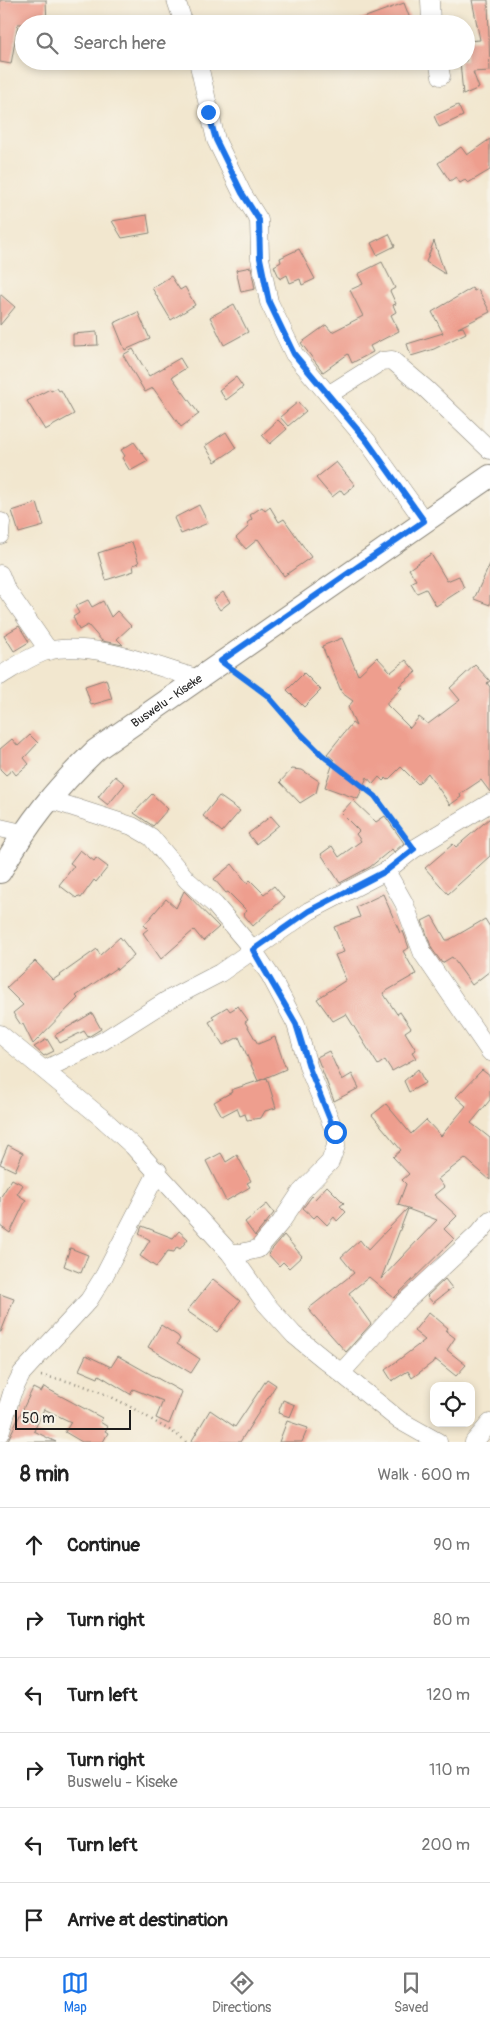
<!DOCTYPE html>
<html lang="en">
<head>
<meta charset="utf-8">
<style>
	body { margin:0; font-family:Pangolin,sans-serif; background:#f2f2f2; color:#222 }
	.controls { position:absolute; right:15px; bottom:15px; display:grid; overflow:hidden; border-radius:10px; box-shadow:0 2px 8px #0003 }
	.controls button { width:45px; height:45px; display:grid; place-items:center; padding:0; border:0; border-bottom:1px solid #e0e0e0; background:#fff; color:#222; font:25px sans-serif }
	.scale { position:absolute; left:15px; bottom:12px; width:116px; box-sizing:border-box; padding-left:5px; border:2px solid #1c1c1c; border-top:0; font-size:14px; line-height:18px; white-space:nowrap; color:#1c1c1c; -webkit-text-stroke:4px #f7f3e8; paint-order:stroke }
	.stop { position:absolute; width:15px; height:15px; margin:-11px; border:4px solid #1a73e8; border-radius:50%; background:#fff }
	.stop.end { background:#1a73e8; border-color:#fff; box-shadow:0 1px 5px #0008 }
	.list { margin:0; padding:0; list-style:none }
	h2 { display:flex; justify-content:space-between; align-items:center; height:65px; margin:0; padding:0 20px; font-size:21px }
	h2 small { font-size:16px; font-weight:400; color:#767676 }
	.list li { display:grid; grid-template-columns:32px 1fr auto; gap:15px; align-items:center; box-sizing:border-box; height:75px; padding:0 20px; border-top:1px solid #e0e0e0 }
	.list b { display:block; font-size:19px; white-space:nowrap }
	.list p { margin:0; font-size:16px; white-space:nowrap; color:#767676 }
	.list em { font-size:16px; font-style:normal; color:#767676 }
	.icon { flex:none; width:28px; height:28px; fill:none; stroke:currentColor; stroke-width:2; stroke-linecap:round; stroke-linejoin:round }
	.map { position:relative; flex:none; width:490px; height:1442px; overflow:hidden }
	.search { position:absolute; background:#fff; box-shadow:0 2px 8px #0003; left:15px; right:15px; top:15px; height:55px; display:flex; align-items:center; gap:12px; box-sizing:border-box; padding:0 18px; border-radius:28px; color:#767676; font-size:19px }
	.sheet { height:515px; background:#fff }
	nav { display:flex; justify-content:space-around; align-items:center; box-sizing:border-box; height:70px; border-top:1px solid #e0e0e0; background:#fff; font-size:14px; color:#767676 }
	nav a { display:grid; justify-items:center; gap:2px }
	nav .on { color:#1a73e8 }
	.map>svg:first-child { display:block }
</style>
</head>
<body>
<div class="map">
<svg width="490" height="1442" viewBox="0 0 490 1442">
	<rect width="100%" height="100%" fill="#f7f3e8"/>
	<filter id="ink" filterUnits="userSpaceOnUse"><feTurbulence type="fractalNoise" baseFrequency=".02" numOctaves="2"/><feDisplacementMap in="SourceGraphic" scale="10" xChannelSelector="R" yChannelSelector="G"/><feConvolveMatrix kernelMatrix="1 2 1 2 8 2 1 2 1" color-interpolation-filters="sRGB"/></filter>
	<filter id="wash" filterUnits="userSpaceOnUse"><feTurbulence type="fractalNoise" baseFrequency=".0096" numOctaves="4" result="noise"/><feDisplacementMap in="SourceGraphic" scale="20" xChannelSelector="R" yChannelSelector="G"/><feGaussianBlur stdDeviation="1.12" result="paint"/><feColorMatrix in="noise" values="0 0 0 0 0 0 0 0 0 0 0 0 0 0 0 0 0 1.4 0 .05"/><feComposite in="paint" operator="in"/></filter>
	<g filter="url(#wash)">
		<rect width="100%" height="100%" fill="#f2e7cf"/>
		<g id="blocks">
			<!-- building -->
			<path fill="#ee9e8e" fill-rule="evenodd" d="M0 0H46L47 24H18L11 64 0 62Z
				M472 0H488L490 71 473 72 479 88 463 95 460 61H466V41L480 40Z
				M404 3 412 24H352V22Z
				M458 105 463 116 439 127 434 116Z
				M490 139V170L468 183 465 180 460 183 456 177 450 181 438 163 461 147 467 155Z
				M147 215 150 233 122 238 112 221Z
				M389 234 395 246 377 255 371 243Z
				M434 241 445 274 426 262Z
				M299 249 315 279 302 285 300 279 290 283 287 275 280 279 274 266 281 262 280 258Z
				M382 262 395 288 390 291 396 304 393 305 396 312 391 315 399 331 370 346 373 352 352 363 348 354 323 372 301 343 326 325 332 332 363 316 350 290 363 284 358 274Z
				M251 267 255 289 241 292 236 270Z
				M171 276 180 290 185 287 195 305 171 320 152 288Z
				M472 288 474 291 478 289 490 312 458 328 463 327 466 333 434 349 411 356 407 344 443 333 432 312Z
				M0 294 15 307 0 325Z
				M234 304 248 332 224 345 210 317Z
				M138 312 150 339 125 350 114 323Z
				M97 332 98 345 73 346V334Z
				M133 349 149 376 180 358 186 368 172 377 199 414 181 427 153 388 145 392 123 355Z
				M236 377 243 387 226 400 219 390Z
				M57 388 59 391 61 390 74 414 45 430 27 401 50 389 51 391Z
				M298 402 306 411 288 426 280 417Z
				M278 420 287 429 270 444 262 435Z
				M226 432 236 448 215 462 205 446Z
				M134 442 148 461 130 471 122 458 125 456 121 450Z
				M336 462 355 485 344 494 341 490 332 497 316 478Z
				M37 503 44 526 19 533 12 511Z
				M199 505 208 523 181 534 174 518Z
				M262 507 265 511 270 507 279 522 284 519 311 557 284 576 258 539 246 549 236 538 249 526 247 523 252 519 250 515Z
				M132 542 139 563 133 565 134 571 106 580 98 553Z
				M431 554 447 581 459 576 464 588 436 606 426 589 417 593 411 583 416 580 409 569Z
				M490 564V605L474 599Z
				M223 592 230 602 220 610 213 600Z
				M88 600 92 607 103 601 111 617 117 611 131 626 117 639 123 645 102 641 88 625 79 630 73 617 79 613 75 606Z
				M19 626 29 642 14 651 4 635Z
				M342 638 358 675 377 657 391 672 406 660 416 672 399 686 402 688 387 702V705L410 728 419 717 428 724 460 700 450 688 475 665 490 681 487 683 490 687V792L481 780 460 794 461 797 450 805 428 773 418 784 401 767 388 780 386 778 383 781 379 777 373 784 367 777 358 799 325 787 334 760 327 754 352 723 356 726 348 707 353 701 342 693 322 646Z
				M304 673 321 690 304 707 287 690Z
				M106 679 112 699 91 705 85 686Z
				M30 735 38 743 24 758 29 764 16 775 12 770 6 775 0 769V749L12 739 18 746Z
				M292 769 302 770 319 781 316 793 300 803 280 782Z
				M115 776 125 784 108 805 98 797Z
				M152 794 168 809 153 826 134 813Z
				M219 796 240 811 222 832 203 816Z
				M353 800 376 822 385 816 404 843 394 852 392 849 370 867 340 883 321 854 332 846 339 857 361 841 356 834 359 831 341 813Z
				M271 816 279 825 256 844 248 834Z
				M490 818V856L448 894 425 868 453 844 456 847Z
				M80 850 94 861 96 858 108 867 96 882 94 880 81 898 78 896 76 898 59 885 74 866 70 863Z
				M232 864 247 883 250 880 264 894 274 886 284 898 253 926 243 914 247 911 228 892 226 893 214 879Z
				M184 891 219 927 203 941 194 930 161 959 143 933 148 929 144 925 166 899 176 908Z
				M383 894 400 933 403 931 409 948 403 951 416 974 383 993 397 1014 400 1012 411 1028 405 1032 416 1050 412 1052 416 1058 392 1071 385 1060 378 1065 346 1014 333 1021 317 999 346 980 335 955 344 952 334 927 360 917 356 907Z
				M432 916 446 940H449L485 919 490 927V971L472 985 452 957 442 963 432 949 422 921Z
				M120 937 134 955 117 970 116 968 76 996 78 998 33 1044 23 1024 21 1025 13 1013 23 1005 6 988 35 961 53 980 97 949 100 955Z
				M238 1006 248 1020 245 1022 258 1044 275 1037 286 1069 258 1081 239 1037 223 1045 209 1022 214 1019 212 1016 227 1007 230 1011Z
				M92 1013 101 1029 88 1037 84 1031 60 1043 55 1035Z
				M47 1039 54 1051 44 1056 34 1047Z
				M329 1051 342 1080 352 1074 359 1088 334 1101 317 1057Z
				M418 1069 425 1083 409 1092 404 1081Z
				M482 1070 490 1076V1100L471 1123 490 1138V1180L465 1158 438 1179 444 1187 434 1195 457 1216 444 1229 454 1239 394 1298 369 1277 349 1293 371 1324 346 1352 308 1309 354 1273 341 1257 360 1240 368 1250 408 1208 398 1205 406 1184 402 1180 409 1174 393 1157 401 1150 372 1115 386 1104 411 1134 426 1120 441 1136 466 1106 456 1097ZM408 1209 437 1220 381 1279Z
				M267 1078 276 1108 265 1111 261 1118 247 1120 245 1114 240 1116 237 1108 222 1116 214 1102 232 1092 231 1090Z
				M8 1145 23 1153 15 1171 0 1164Z
				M221 1153 226 1162 237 1155 251 1181 247 1183 250 1187 226 1201 206 1161Z
				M12 1179 23 1185 17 1194 26 1200 10 1233 0 1226V1198Z
				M327 1186 344 1203 340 1206 346 1212 337 1221 334 1217 327 1225 317 1215 314 1218 303 1208 312 1196 315 1199Z
				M267 1204 274 1213 255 1236 245 1222Z
				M142 1226 173 1238 179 1231 188 1239 180 1249 177 1247 174 1252 168 1251 156 1267 140 1256 150 1240 139 1234Z
				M284 1235 302 1256 289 1268 283 1262 279 1266 268 1254Z
				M70 1248 88 1255 81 1273 64 1266Z
				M213 1279 240 1301 217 1332 187 1311Z
				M445 1279 452 1288 433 1303 427 1296Z
				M0 1294 14 1299 1 1332H0Z
				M429 1312 448 1328 446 1331 455 1338 447 1350 466 1365 456 1376 436 1360 412 1378 408 1371 392 1381 385 1370 425 1340 414 1331Z
				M161 1325 178 1336 180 1339 177 1344 200 1359 191 1373 148 1347Z
				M86 1355 111 1367 118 1356 182 1392 169 1424 156 1418 163 1401 133 1389 130 1394 99 1375 98 1378 79 1370Z
				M267 1379 276 1385 240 1442H191L210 1410 235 1427Z
				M44 1387 102 1418 100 1422 108 1427 105 1431 108 1433 103 1442H82L65 1432 71 1422 44 1409 34 1431 56 1442H7L33 1388 41 1392Z
				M283 1400 295 1405 290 1417 278 1413Z
				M287 1421 308 1428 302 1442H279Z"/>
		</g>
	</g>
	<g filter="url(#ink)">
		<use href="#blocks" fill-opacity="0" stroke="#878276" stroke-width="1"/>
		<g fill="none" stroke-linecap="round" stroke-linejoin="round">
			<defs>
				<path id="minor" d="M176 0 184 24
					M430 0 431 24
					M198 61 216 140 242 193 259 220 260 258 269 302 294 354 367 441 424 521
					M438 61 441 76
					M328 395 382 361 392 360 426 389 490 450
					M0 535 1 522
					M0 574 6 589 49 651
					M0 676C15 667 30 656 47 651 92 640 154 666 196 678
					M48 799 132 826 151 837 187 880 215 905 253 950 270 975 296 1024 309 1069 335 1132 336 1146 330 1162 301 1192 281 1222 258 1249 241 1253H230
					M0 828 22 833
					M386 871 404 903 423 954 490 1052
					M0 1034 102 1118 133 1146 230 1253 266 1304 294 1335 399 1420 438 1442
					M44 1070 103 1041 166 1001 220 973 309 911 386 871 414 849 490 803
					M341 1373 404 1303 479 1233 490 1220
					M0 1433 12 1393 22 1373 89 1300 104 1276 158 1171
					M474 1442 490 1423"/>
				<g id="major">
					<path id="s1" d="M0 872C28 823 55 789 96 750L490 476"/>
				</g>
			</defs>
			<!-- minor casing -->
			<use href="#minor" stroke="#878276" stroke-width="19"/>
			<!-- major casing -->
			<use href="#major" stroke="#878276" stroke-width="24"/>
			<!-- path -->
			<path stroke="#878276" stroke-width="2.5" stroke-dasharray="1 4" stroke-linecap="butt" d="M237 673 267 695 300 733 322 755 375 796 404 836
				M41 1376C85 1382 120 1399 157 1423 167 1429 178 1434 186 1442"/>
			<!-- minor -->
			<use href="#minor" stroke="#fff" stroke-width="18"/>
			<!-- major -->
			<use href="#major" stroke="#fff" stroke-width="22"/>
		</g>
	</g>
	<g fill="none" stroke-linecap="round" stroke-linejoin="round" filter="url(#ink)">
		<!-- route -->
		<path stroke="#1a73e8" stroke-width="6" d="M208 112 216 140 242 193 259 220 260 258 269 302 294 354 367 441 424 521 221 661 267 695 300 733 322 755 375 796 414 849 386 871 309 911 253 950 296 1024 310 1070 335 1132"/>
	</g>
	<g text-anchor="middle" stroke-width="4" stroke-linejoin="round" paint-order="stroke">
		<!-- street labels -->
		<g font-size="12" fill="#1c1c1c" stroke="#f7f3e8">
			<text dy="4" stroke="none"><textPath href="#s1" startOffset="242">Buswelu - Kiseke</textPath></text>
		</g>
	</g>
</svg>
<div class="controls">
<button><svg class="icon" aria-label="locate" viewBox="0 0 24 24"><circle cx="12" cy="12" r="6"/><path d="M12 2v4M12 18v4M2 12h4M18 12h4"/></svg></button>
</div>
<div class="scale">50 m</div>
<div class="stop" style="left:335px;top:1132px"></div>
<div class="stop end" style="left:208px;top:112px"></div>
<div class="search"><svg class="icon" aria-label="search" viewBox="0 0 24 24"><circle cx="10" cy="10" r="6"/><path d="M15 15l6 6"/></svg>Search here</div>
</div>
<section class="sheet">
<h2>8 min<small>Walk · 600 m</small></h2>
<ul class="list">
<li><svg class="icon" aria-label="ahead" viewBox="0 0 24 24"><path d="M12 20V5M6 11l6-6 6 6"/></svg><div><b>Continue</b></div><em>90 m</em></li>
<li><svg class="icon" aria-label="right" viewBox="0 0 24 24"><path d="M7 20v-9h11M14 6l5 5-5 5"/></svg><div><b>Turn right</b></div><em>80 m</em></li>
<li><svg class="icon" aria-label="left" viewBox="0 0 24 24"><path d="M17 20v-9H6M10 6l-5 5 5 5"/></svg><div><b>Turn left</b></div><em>120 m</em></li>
<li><svg class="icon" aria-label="right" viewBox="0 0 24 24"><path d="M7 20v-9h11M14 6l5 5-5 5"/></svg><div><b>Turn right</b><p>Buswelu - Kiseke</p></div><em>110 m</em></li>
<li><svg class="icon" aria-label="left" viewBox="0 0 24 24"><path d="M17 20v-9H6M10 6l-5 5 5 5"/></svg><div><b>Turn left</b></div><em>200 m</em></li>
<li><svg class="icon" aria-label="arrive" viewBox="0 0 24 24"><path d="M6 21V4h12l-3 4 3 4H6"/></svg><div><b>Arrive at destination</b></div></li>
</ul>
</section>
<nav>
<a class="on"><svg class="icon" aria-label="map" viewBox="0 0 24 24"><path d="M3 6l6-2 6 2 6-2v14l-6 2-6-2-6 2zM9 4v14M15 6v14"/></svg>Map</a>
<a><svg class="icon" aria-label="directions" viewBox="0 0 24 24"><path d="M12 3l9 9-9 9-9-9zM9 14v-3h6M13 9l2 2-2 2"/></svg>Directions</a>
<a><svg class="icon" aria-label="saved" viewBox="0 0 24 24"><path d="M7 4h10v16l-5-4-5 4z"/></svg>Saved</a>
</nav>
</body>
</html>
